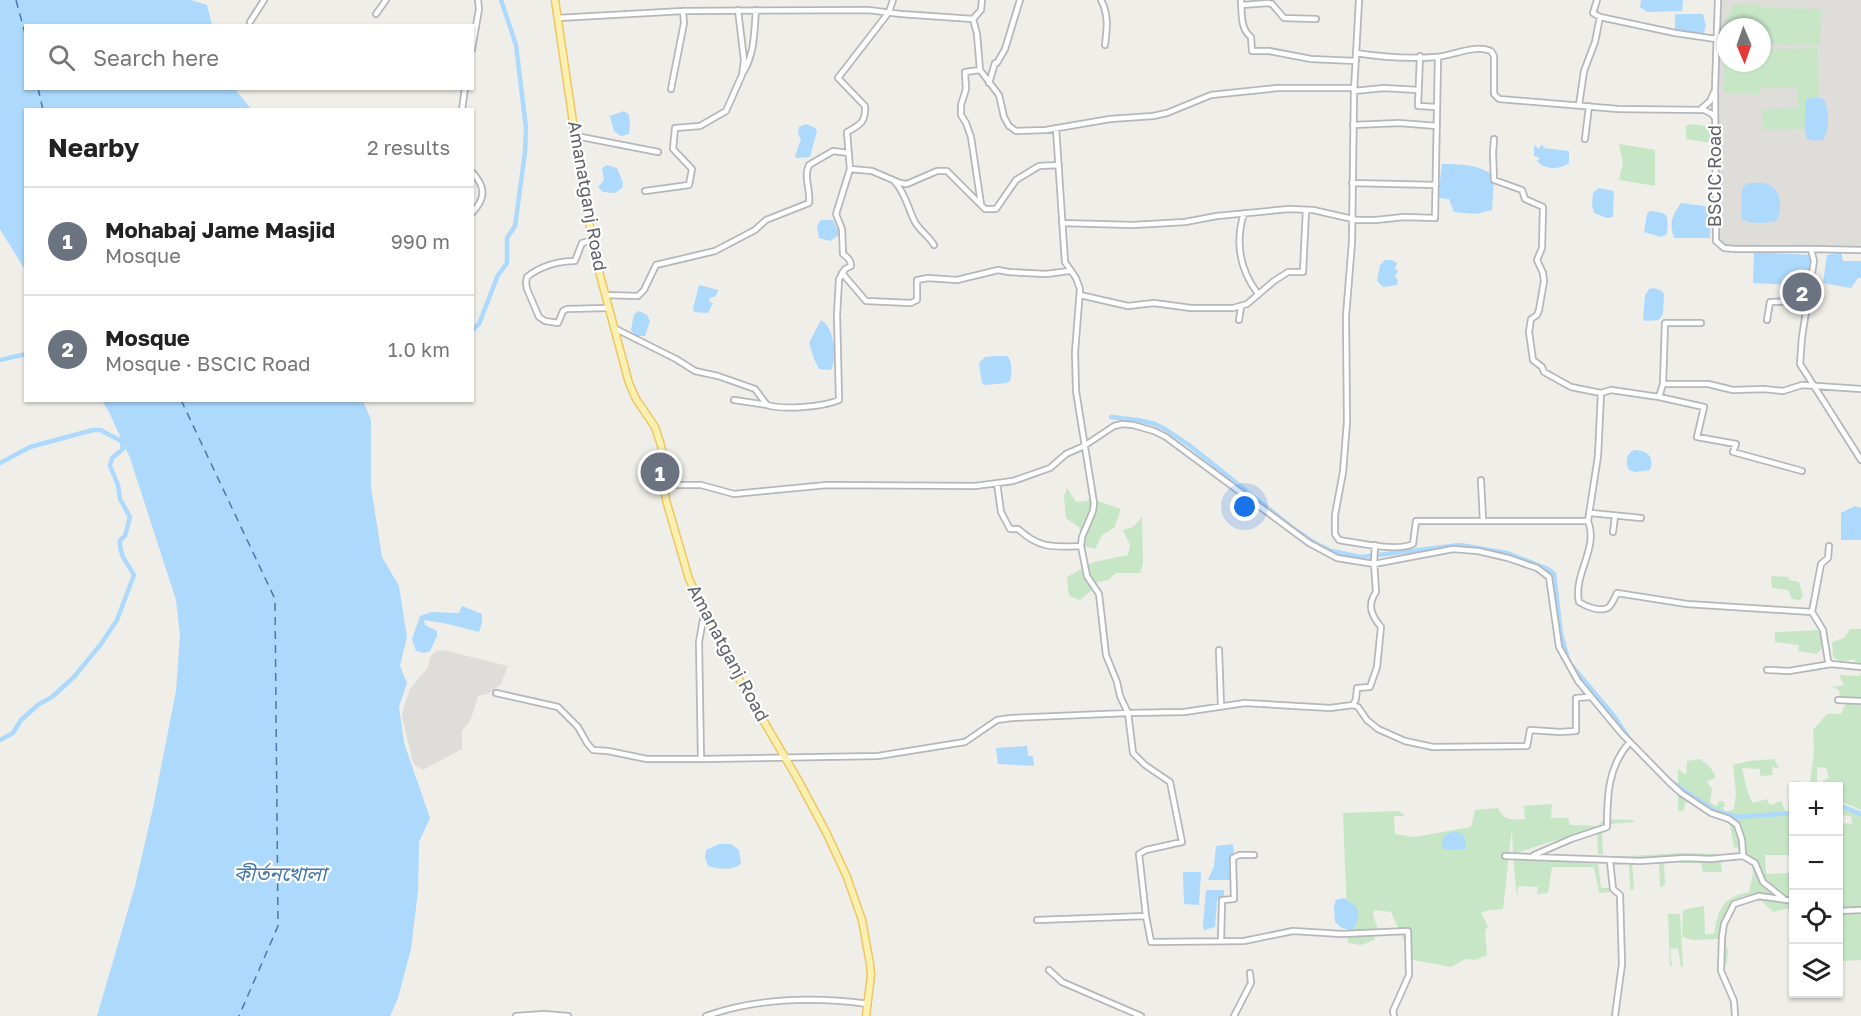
<!DOCTYPE html>
<html lang="en">
<head>
<meta charset="utf-8">
<style>
	body { margin:0; font-family:"Golos Text","Noto Sans Bengali",sans-serif; background:#f2f2f2; color:#222 }
	.controls { position:absolute; right:18px; bottom:18px; display:grid; overflow:hidden; border-radius:0px; box-shadow:0 2px 4px #0004 }
	.controls button { width:54px; height:54px; display:grid; place-items:center; padding:0; border:0; border-bottom:2px solid #e0e0e0; background:#fff; color:#222; font:30px sans-serif }
	.compass { position:absolute; left:1717px; top:18px; width:54px; height:54px; border-radius:50%; background:#fff; box-shadow:0 2px 4px #0004; rotate:178deg }
	.you { position:absolute; left:1245px; top:507px; width:21px; height:21px; margin:-15px; border:4px solid #fff; border-radius:50%; background:#1a73e8; box-shadow:0 0 0 9px #1a73e833 }
	.badge { display:grid; place-items:center; width:39px; height:39px; border-radius:50%; background:#2563eb; color:#fff; font-size:20px; font-weight:700 }
	.pin { position:absolute; translate:-50% -50%; border:3px solid #fff; box-shadow:0 2px 6px #0006 }
	.list { margin:0; padding:0; list-style:none }
	h2 { display:flex; justify-content:space-between; align-items:center; height:78px; margin:0; padding:0 24px; font-size:26px }
	h2 small { font-size:20px; font-weight:400; color:#767676 }
	.list li { display:grid; grid-template-columns:39px 1fr auto; gap:18px; align-items:center; box-sizing:border-box; height:108px; padding:0 24px; border-top:2px solid #e0e0e0 }
	.list b { display:block; font-size:22px; white-space:nowrap }
	.list p { margin:0; font-size:20px; white-space:nowrap; color:#767676 }
	.list em { font-size:20px; font-style:normal; color:#767676 }
	.icon { flex:none; width:33px; height:33px; fill:none; stroke:currentColor; stroke-width:2; stroke-linecap:round; stroke-linejoin:round }
	.map { position:relative; flex:none; width:1861px; height:1016px; overflow:hidden }
	.search { position:absolute; background:#fff; box-shadow:0 2px 4px #0004; left:24px; top:24px; width:450px; height:66px; display:flex; align-items:center; gap:15px; box-sizing:border-box; padding:0 21px; border-radius:0px; color:#767676; font-size:22px }
	.panel { position:absolute; background:#fff; box-shadow:0 2px 4px #0004; left:24px; top:108px; width:450px; height:294px; border-radius:0px }
	.map>svg:first-child { display:block }
</style>
</head>
<body>
<div class="map">
<svg width="1861" height="1016" viewBox="0 0 1861 1016">
	<rect width="100%" height="100%" fill="#f0eee8"/>
	<!-- industrial -->
	<path fill="#dfddda" fill-rule="evenodd" d="M1719 0H1861V250L1727 246 1717 239ZM1726 27H1762V63H1726Z
		M443 650 508 666 501 684 488 694 478 696 471 719 462 731V749L423 770 414 765 411 754 402 716 404 706 410 689 428 667 430 657 435 652Z"/>
	<!-- green -->
	<path fill="#c6e6c6" fill-rule="evenodd" d="M1733 4 1761 5V8L1821 9 1820 45 1762 44V27H1726V43H1721L1720 31 1728 20 1729 11H1732Z
		M1723 46H1726V63H1762V48L1780 49 1818 48 1819 128 1763 130 1762 109 1798 108 1797 87 1760 88 1759 95 1723 92Z
		M1691 124 1711 127V143L1686 139V126Z
		M1619 144 1655 150V186L1619 180 1623 163Z
		M1067 488 1076 502 1087 501 1089 498 1121 509 1114 528 1102 535 1095 549 1083 546 1079 527 1066 518 1064 496Z
		M1142 517 1143 564 1140 573H1116L1108 580 1098 582 1091 591 1080 600 1069 596 1067 577 1094 562 1128 555 1130 545 1123 530 1133 527Z
		M1771 576 1788 577 1789 580 1799 582 1803 595 1800 600 1792 599 1788 590 1772 588Z
		M1850 629H1861V668L1854 667 1855 659 1841 662 1833 657 1832 642 1844 638Z
		M1823 630C1825 641 1826 647 1816 654L1798 651 1799 645 1775 642V632Z
		M1861 673V810L1845 803 1839 804 1861 814V910L1839 911V823L1852 824 1851 816 1839 815 1838 786H1824L1822 782 1829 777 1826 768 1817 767V782L1814 786H1794L1793 809H1788L1792 781 1810 783 1814 751 1813 730 1827 714H1841L1847 701 1840 698 1839 690 1832 687 1844 685 1839 675 1859 676Z
		M1700 759 1710 767 1716 777 1707 782 1712 789 1710 803 1717 806 1719 801 1724 802 1725 807H1722L1726 812 1734 809 1736 793 1733 765 1749 761 1774 759 1779 768 1772 767 1773 775 1760 776V769L1742 768 1748 793 1753 803 1767 799 1770 805 1781 801 1786 813H1793V907L1773 912 1763 902 1743 896 1732 904C1730 912 1725 916 1723 923 1720 930 1725 935 1723 943L1728 949 1727 964H1720L1718 939 1693 940 1682 937 1683 910 1704 906 1705 934H1714C1719 907 1722 898 1749 892L1753 874 1752 860 1743 851 1738 855V848L1734 847 1729 820H1720L1704 813 1703 808 1686 802 1683 811H1678V769L1686 775 1687 761ZM1765 855H1789V873L1766 874Z
		M1552 804 1551 818H1568L1570 825 1598 826 1604 819 1633 820 1634 822 1611 824 1609 830 1602 832 1603 854H1598L1597 831 1581 832 1513 854 1512 828 1503 909 1489 910 1481 913 1488 926 1485 931 1487 955 1475 960 1465 959 1451 967 1413 960 1391 912 1374 910 1373 915 1377 926 1374 940 1361 945 1348 943 1343 813 1399 811 1405 816H1394L1395 834 1414 837 1471 827 1475 810 1498 808C1504 821 1512 820 1525 819L1524 806Z
		M1680 853 1720 854 1722 872H1703L1701 863H1681V860L1664 862 1665 885 1660 887 1659 863 1632 861 1634 889 1630 890 1629 864 1613 857Z
		M1513 855 1598 864 1601 888H1610V892L1599 893 1594 867H1552L1548 893 1537 894 1538 887 1518 886 1517 898Z
		M1861 911V960L1842 961 1839 936 1838 913Z
		M1668 914H1680L1683 966 1681 967 1678 948 1670 949 1672 966H1670Z"/>
	<!-- water -->
	<path fill="#acd9fc" d="M0 0H191L207 5 212 25 26 26V88L235 89 251 109 26 110 25 270 0 229Z
		M1641 0H1683L1682 11 1647 12 1640 7Z
		M1675 14H1703L1706 26 1703 35 1675 30Z
		M1813 97 1824 99C1829 112 1830 128 1823 140 1818 140 1812 142 1808 139 1802 134 1806 109 1806 100Z
		M624 111 629 115 630 126 629 134 621 136 614 131 610 116Z
		M806 124 815 128 817 131 810 157 796 158 795 156 801 139 798 134 799 127Z
		M1542 144 1544 148 1569 151V163C1560 170 1544 170 1537 161L1540 158 1534 156V145L1539 149Z
		M1442 164C1458 164 1482 164 1494 177L1492 210 1476 214 1454 212 1449 199 1438 198Z
		M607 165 617 168 623 183 622 188 615 193 603 192 598 187 604 180 602 168Z
		M1748 183C1754 183 1762 182 1768 184 1782 190 1783 210 1776 221 1766 223 1752 225 1742 219L1741 197 1743 187Z
		M1599 188 1614 191 1613 217 1607 218 1594 213 1592 205 1593 193Z
		M1681 203 1711 207 1710 238H1674C1669 222 1672 216 1681 203Z
		M1650 211C1670 213 1668 215 1667 234L1661 237 1644 232 1647 214Z
		M821 220H833L840 234 830 241 819 238 817 226Z
		M1754 252 1809 255 1810 261 1806 286 1753 283Z
		M1841 252 1843 261H1861V278H1858L1851 288 1823 283 1827 255Z
		M1385 260H1392L1397 263 1395 269 1398 271 1395 277 1398 280 1397 285 1383 287 1377 281 1380 265Z
		M699 285 718 290 716 296 710 298 709 302 713 303 708 313 694 312 693 309Z
		M1654 288 1662 291 1664 294 1663 314 1659 320 1645 321 1643 319 1645 295 1649 289Z
		M639 311 647 315 650 321 645 336H636L631 330 634 314Z
		M821 320C834 327 838 357 831 370L819 369 814 359 809 343Z
		M995 356H1007C1013 362 1012 373 1010 381L1006 383 985 385 982 383 979 363 985 357Z
		M102 401H363L371 420V487L382 557 399 586 407 637 400 666 407 683 399 707 404 743 430 818 419 842 418 891 411 949 398 998 390 1016H97L135 886 153 808 176 691 180 635 176 600 130 458 109 412Z
		M1634 450C1647 450 1655 457 1650 470L1635 472 1629 470C1625 462 1626 454 1634 450Z
		M1855 506 1861 508V540H1841V513Z
		M462 606 482 614V623L479 632 448 624 424 620 425 625 437 631V636L430 651 424 653 416 651 412 639 420 616 431 612 459 613Z
		M1027 746 1028 756H1033L1034 766 998 764 996 748Z
		M1452 832 1462 833 1466 842 1465 849 1454 850 1443 849 1442 841 1445 835Z
		M719 844H731L739 850 741 864C731 871 719 869 708 866L705 857 706 850Z
		M1233 844 1234 853 1231 855 1230 880H1208L1214 866 1216 846Z
		M1183 872H1201L1199 905 1184 904Z
		M1206 890H1224V898H1218L1217 900 1215 927 1204 930 1203 925Z
		M1344 898 1357 907C1359 916 1358 922 1352 930L1342 928 1335 922 1334 906 1336 900Z"/>
	<g fill="none" stroke-linecap="round" stroke-linejoin="round">
		<!-- canal -->
		<path stroke="#acd9fc" stroke-width="4.5" d="M472 330 479 324 498 275 507 263V238L515 226 525 152 526 128 516 45 501 0
			M0 360 26 354
			M1111 417 1137 420 1155 424 1165 429 1189 445 1294 529 1315 543 1331 551 1361 557 1460 545 1507 553 1548 569 1554 574 1561 634 1568 659
			M0 463 30 447 93 430H101C110 437 115 436 122 442L125 441
			M1572 666 1614 716 1630 740
			M0 740 13 733 21 720 39 704 52 697 74 677 101 644 117 620 134 575C127 562 119 556 120 540L125 536 130 517 120 499 118 485 110 466 112 458 123 449 122 442
			M1669 780 1715 811 1737 817 1794 813
			M1838 808 1844 807 1861 814"/>
		<!-- ferry -->
		<path stroke="#4879ae" stroke-width="1.5" stroke-dasharray="8 6" stroke-linecap="butt" d="M16 0 26 37
			M38 88 43 110
			M181 400 275 599 278 926 239 1016"/>
		<defs>
			<path id="minor" d="M982 0 981 10 973 19 977 34 980 70 999 95 1004 117 1009 126 1016 131 1046 130 1110 119 1153 116 1167 113 1211 95 1278 88H1354
				M1101 0C1109 15 1107 29 1105 45
				M1241 0C1242 13 1240 29 1251 37L1252 51H1269L1311 59 1356 61
				M1359 0 1354 91 1352 242 1346 316 1347 422 1343 472 1335 515V534L1339 540C1358 543 1397 552 1413 544L1416 521H1588C1599 548 1573 574 1579 602 1585 606 1601 613 1609 607 1612 604 1615 597 1617 593L1687 604 1812 612 1823 630 1828 661 1831 664 1861 667
				M1597 0 1593 13 1600 17 1675 33 1716 39
				M1718 0 1715 89 1716 241 1724 248 1735 249H1811L1814 261 1802 337 1800 364 1861 460
				M1242 5 1268 3 1272 4 1284 18 1316 19
				M376 14 386 0
				M558 18 683 11 868 10 901 14 973 19
				M250 22 264 0
				M472 49 479 9 478 0
				M1356 53C1381 57 1410 59 1436 57 1453 56 1473 44 1491 51L1494 56V94L1499 99 1618 109 1704 110 1712 114 1714 117
				M1420 56 1418 106 1437 107
				M980 70 965 72 966 89 961 105V115L966 123 971 137 981 204
				M744 71C755 52 754 32 756 10
				M989 83 995 63H997L1005 49 1020 0
				M671 89 684 23 683 11
				M1354 91 1384 88 1418 90
				M1579 105 1584 71 1595 42 1600 17
				M1701 109 1710 101 1714 92
				M462 110 465 88
				M1353 125 1399 123 1437 126
				M1056 128 1065 262 1076 278 1080 289 1075 352 1076 391 1094 503 1093 511 1082 537 1081 546 1087 576 1099 594 1106 655 1117 682 1120 696 1128 713 1184 712 1245 703 1330 708 1353 705 1358 707 1367 720 1378 729 1405 741 1433 747 1527 746 1530 730 1560 732 1576 731V698L1590 697
				M576 136 658 152
				M1494 139 1493 153 1494 180 1522 190 1525 199 1543 207 1542 248 1537 260 1543 273 1544 281 1539 310 1537 315 1531 319 1529 332 1533 360 1542 367 1544 372 1571 387 1601 393
				M1585 139 1589 106
				M850 169 872 171 900 183 907 184 937 171H947L985 209H996L1016 180 1039 166 1059 165
				M472 172C486 187 486 198 472 213
				M895 182C906 194 908 209 915 222 920 231 929 236 934 245
				M1352 183 1436 185
				M645 191 689 185 692 169 673 149 675 128 700 126 726 111 742 75 744 60 738 10
				M1244 213C1235 242 1240 270 1258 294
				M1062 223 1133 225 1185 222 1217 216 1289 209 1313 210 1357 220H1376L1404 217 1435 218 1438 57
				M593 240 582 243 575 261C559 261 540 266 527 277L526 283 527 289 539 317 545 321 558 323 563 311 567 309 608 308
				M1811 249 1861 250
				M842 273 866 301 911 303 917 300V280L928 278 957 280 998 270 1009 272 1046 274 1069 271
				M605 295 638 296 644 290 656 265 715 251 755 230 766 220 809 203C811 189 803 178 809 165L833 151 849 153
				M1080 295 1128 306 1154 303 1191 308H1233L1247 304 1274 281 1288 272H1303L1306 210
				M1239 320 1241 307
				M1767 320 1770 302 1808 301
				M614 328 676 359 695 371 718 376 755 389 767 405C783 410 823 407 839 400L837 315 839 279 845 269 851 266C851 260 848 258 843 254L842 229 836 214 850 169 847 132C860 125 866 122 865 106L838 78 889 12 893 0
				M1663 384H1708L1733 390 1764 389 1783 391 1802 385 1861 389
				M1659 397 1704 407 1697 437 1736 444 1733 452 1802 471
				M734 400 767 405
				M1481 480 1483 521
				M997 483 1001 512 1010 529H1018C1040 549 1053 547 1081 546
				M664 485H701L734 494 827 485 975 486 1013 481 1050 468 1066 454 1084 446 1114 426 1122 424 1133 425 1154 431 1166 437 1309 543 1337 558 1374 564 1453 549 1478 551 1508 558 1537 568 1549 577 1559 647 1578 681 1622 734 1669 782 1681 793 1711 813 1729 819 1737 825 1742 840 1743 856
				M1591 513 1641 518
				M1588 521 1598 456 1601 393 1611 390 1659 397 1663 384 1665 323H1701
				M1613 532 1615 516
				M1812 612 1821 564 1828 558 1829 546
				M704 614 699 642 701 759 878 756 965 742 997 720 1011 718 1128 713 1133 753 1145 765 1170 782 1182 842 1146 850 1139 854 1146 916
				M1219 650 1221 706
				M1767 670 1789 671 1831 664
				M496 693 558 707 578 727 587 743 593 750 608 751 647 759H701
				M1838 700 1861 701
				M1353 705 1356 699 1357 688 1370 687 1377 667 1381 627C1371 615 1367 605 1376 592L1374 562 1375 545
				M1534 855 1571 839 1607 827C1607 796 1608 767 1629 743
				M1505 856 1640 861 1686 858 1710 859 1743 856 1755 863 1763 882 1783 898
				M1610 861 1613 889 1620 895 1622 964 1615 1016
				M1838 911 1861 910
				M1037 920 1146 916 1151 942 1244 941 1293 931 1342 934 1408 931 1409 975 1393 1011 1394 1016
				M1221 941 1222 900 1234 899 1233 858 1239 855H1254
				M1049 970 1062 982 1141 1016
				M516 1016 544 1014 568 1016
				M706 1016C757 998 815 997 868 1004
				M1234 1016 1251 983 1250 973
				M1735 1016 1734 1001 1721 971 1722 937 1724 924 1734 904 1759 896 1794 901"/>
			<path id="major" d="M555 0 583 190 597 264 629 383 636 399 655 427 660 442 668 474 664 485 666 500 689 579 732 667 797 778 826 832 847 877 862 920 870 964 871 975 866 1016"/>
		</defs>
		<!-- minor casing -->
		<use href="#minor" stroke="#b5b7bb" stroke-width="8"/>
		<!-- major casing -->
		<use href="#major" stroke="#edc764" stroke-width="9"/>
		<!-- minor -->
		<use href="#minor" stroke="#fff" stroke-width="4.5"/>
		<!-- major -->
		<use href="#major" stroke="#fcf0b1" stroke-width="6"/>
	</g>
	<g text-anchor="middle" stroke-width="4.5" stroke-linejoin="round" paint-order="stroke">
		<!-- street labels -->
		<g font-size="18" fill="#5f6267" stroke="#fff">
			<text transform="translate(1715 176) rotate(-90)" y="6">BSCIC Road</text>
			<text transform="translate(587 196) rotate(80)" y="6">Amanatganj Road</text>
			<text transform="translate(728 653) rotate(62)" y="6">Amanatganj Road</text>
		</g>
		<!-- water labels -->
		<g font-size="20" font-style="italic" fill="#4879ae" stroke="#fff">
			<text x="280" y="881">কীর্তনখোলা</text>
		</g>
	</g>
</svg>
<div class="controls">
<button>+</button>
<button>−</button>
<button><svg class="icon" aria-label="locate" viewBox="0 0 24 24"><circle cx="12" cy="12" r="6"/><path d="M12 2v4M12 18v4M2 12h4M18 12h4"/></svg></button>
<button><svg class="icon" aria-label="layers" viewBox="0 0 24 24"><path d="M12 4l9 5-9 5-9-5zM3 14l9 5 9-5"/></svg></button>
</div>
<svg class="compass" viewBox="-18 -18 36 36"><path d="M0-13l5 13h-10z" fill="#e53935"/><path d="M0 13l5-13h-10z" fill="#767676"/></svg>
<div class="you"></div>
<div class="pin badge" style="left:660px;top:472px;background:#6b7280">1</div>
<div class="pin badge" style="left:1802px;top:292px;background:#6b7280">2</div>
<div class="search"><svg class="icon" aria-label="search" viewBox="0 0 24 24"><circle cx="10" cy="10" r="6"/><path d="M15 15l6 6"/></svg>Search here</div>
<section class="panel">
<h2>Nearby<small>2 results</small></h2>
<ul class="list">
<li><span class="badge" style="background:#6b7280">1</span><div><b>Mohabaj Jame Masjid</b><p>Mosque</p></div><em>990 m</em></li>
<li><span class="badge" style="background:#6b7280">2</span><div><b>Mosque</b><p>Mosque · BSCIC Road</p></div><em>1.0 km</em></li>
</ul>
</section>
</div>
</body>
</html>
